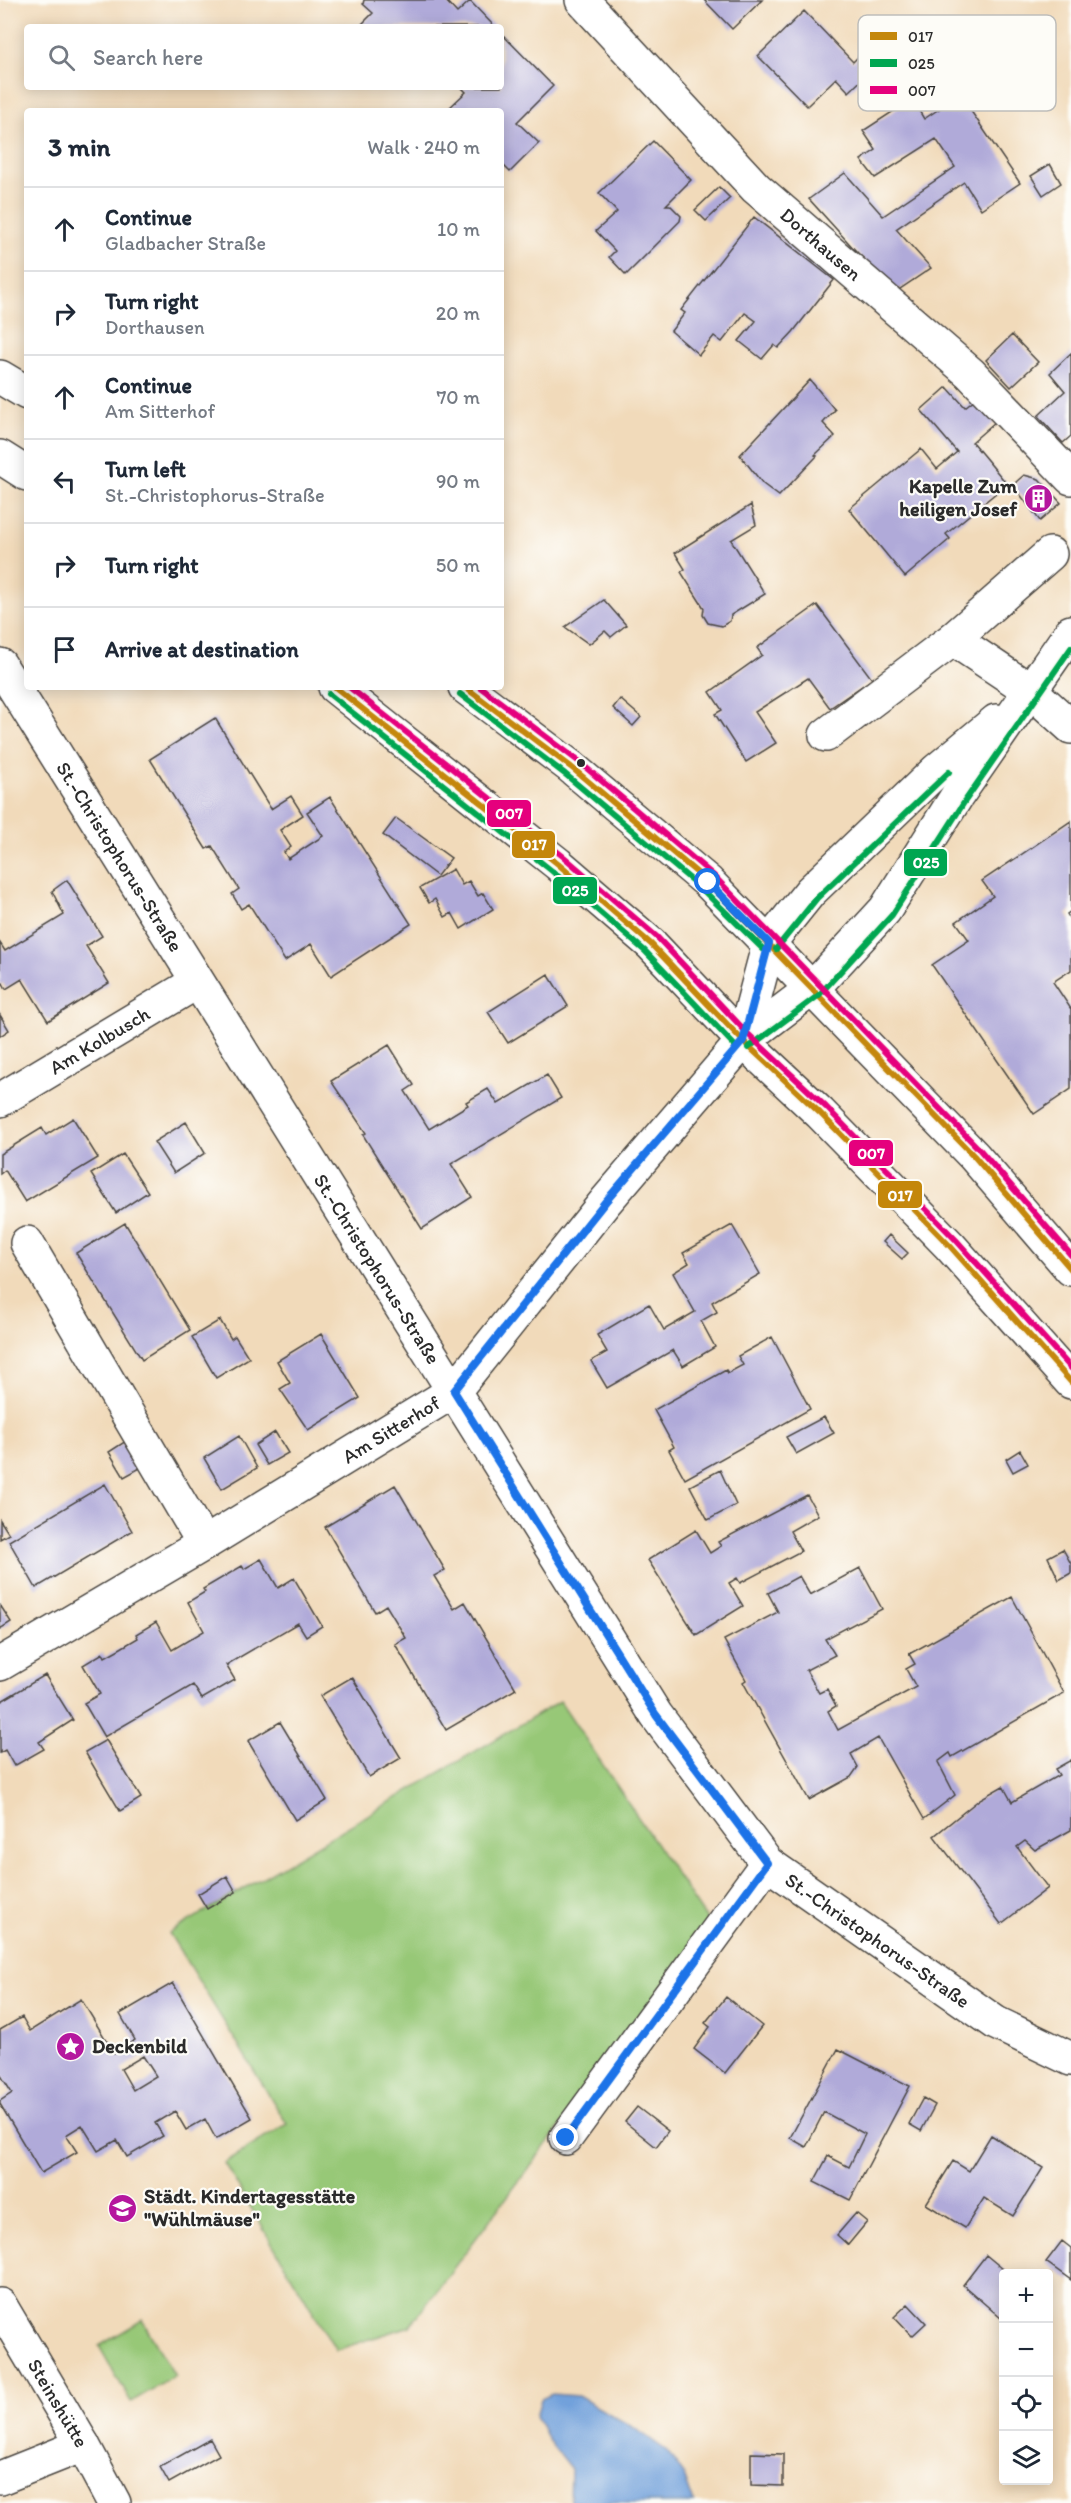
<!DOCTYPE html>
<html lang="en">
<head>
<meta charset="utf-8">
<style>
	body { margin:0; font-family:Itim,sans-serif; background:#f6f6f7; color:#1f2937 }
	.controls { position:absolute; right:18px; bottom:18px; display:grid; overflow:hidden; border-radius:6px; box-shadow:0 3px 15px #0003 }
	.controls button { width:54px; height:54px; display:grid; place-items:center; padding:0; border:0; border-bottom:2px solid #e0e1e3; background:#fff; color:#1f2937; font:30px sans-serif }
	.stop { position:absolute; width:18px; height:18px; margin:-14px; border:4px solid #1a73e8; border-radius:50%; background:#fff }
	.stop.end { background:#1a73e8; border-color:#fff; box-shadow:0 2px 6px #0008 }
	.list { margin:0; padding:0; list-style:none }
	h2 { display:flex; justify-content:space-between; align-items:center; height:78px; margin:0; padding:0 24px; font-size:26px }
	h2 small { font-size:20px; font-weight:400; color:#747a83 }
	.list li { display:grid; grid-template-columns:39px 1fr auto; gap:18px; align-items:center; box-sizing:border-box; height:84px; padding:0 24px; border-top:2px solid #e0e1e3 }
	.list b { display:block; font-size:22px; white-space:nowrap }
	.list p { margin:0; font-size:20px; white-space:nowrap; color:#747a83 }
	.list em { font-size:20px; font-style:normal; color:#747a83 }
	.icon { flex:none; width:33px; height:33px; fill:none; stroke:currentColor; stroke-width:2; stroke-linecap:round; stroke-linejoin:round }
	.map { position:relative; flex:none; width:1071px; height:2503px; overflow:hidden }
	.search { position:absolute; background:#fff; box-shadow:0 3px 15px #0003; left:24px; top:24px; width:480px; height:66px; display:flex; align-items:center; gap:15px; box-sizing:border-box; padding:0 21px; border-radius:6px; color:#747a83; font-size:22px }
	.panel { position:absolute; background:#fff; box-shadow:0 3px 15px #0003; left:24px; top:108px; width:480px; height:582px; border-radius:6px }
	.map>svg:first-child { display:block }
</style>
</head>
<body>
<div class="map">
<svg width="1071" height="2503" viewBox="0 0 1071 2503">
	<rect width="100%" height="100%" fill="#fdfcf7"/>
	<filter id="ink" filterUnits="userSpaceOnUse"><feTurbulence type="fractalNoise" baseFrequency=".0167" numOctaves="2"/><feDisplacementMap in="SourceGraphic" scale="12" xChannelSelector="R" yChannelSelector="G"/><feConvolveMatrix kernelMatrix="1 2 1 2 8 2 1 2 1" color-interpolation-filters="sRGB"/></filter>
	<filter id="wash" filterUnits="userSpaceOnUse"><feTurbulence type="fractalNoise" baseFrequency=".008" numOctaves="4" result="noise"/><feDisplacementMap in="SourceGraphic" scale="24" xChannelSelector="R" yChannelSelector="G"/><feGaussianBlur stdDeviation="1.35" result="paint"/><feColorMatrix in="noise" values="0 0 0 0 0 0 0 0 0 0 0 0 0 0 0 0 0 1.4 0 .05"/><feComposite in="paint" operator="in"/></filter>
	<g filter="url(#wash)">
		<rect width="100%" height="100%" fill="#f1daba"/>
		<!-- green -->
		<path fill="#97c877" stroke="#617a51" stroke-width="1.5" d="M560 1701 711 1926 410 2326 336 2350 224 2163 287 2124 169 1933Z
			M142 2320 175 2376 131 2402 99 2346Z"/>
		<!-- water -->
		<path fill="#72a1db" stroke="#4e6683" stroke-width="1.5" d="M552 2394 578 2396 636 2429 667 2451 684 2475 694 2503H570L571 2469 548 2440 536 2416 541 2399Z"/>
		<g id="blocks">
			<!-- building -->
			<path fill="#b0aad9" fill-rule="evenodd" d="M364 0H445L457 13 470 1 495 27H359L373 13 363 4Z
				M704 0H762L732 29Z
				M804 11 853 62 865 50 878 64 849 92 836 78 807 106 758 56Z
				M501 33 553 86 517 122 539 143 510 172 501 163V111L448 109 466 92 461 87H501Z
				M960 95 1020 183 981 209 964 182 896 229 931 268 894 293 809 199 845 173 883 216 955 167 936 139 875 178 861 160 876 150 863 131 912 99 924 119Z
				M653 141 691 180 666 205H670L681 216 680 221 626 275 609 257 615 251 596 231 617 212 599 193Z
				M1050 164 1061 183 1043 195 1031 176Z
				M719 187 730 198 706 221 695 210Z
				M754 217 834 280 793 332 778 348 774 345 762 359 739 341 756 321 745 313 722 342 714 336 699 355 671 331 685 313 681 310Z
				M1012 335 1038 362 1011 387 986 360Z
				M1071 353V436L1063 443 1038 416 1065 391 1050 373Z
				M810 380 835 410 823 423 835 436 815 455 817 456 779 496 763 484 740 455Z
				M947 387 965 407 975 399 995 422 972 442 1007 484 946 534 950 539 905 577 849 509 921 449 937 469 957 452 921 410Z
				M1024 475 1039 479 1061 503 1040 521 1016 489V482Z
				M751 505 756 525 731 540 765 594 731 615 730 621 722 626 708 623 703 615 704 608 681 572 685 569 675 553Z
				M604 600 626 625 611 637 605 631 589 644 565 627Z
				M817 605 872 679 830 708 808 678 755 712 776 743 746 762 715 714 722 710 710 692 762 655 757 648Z
				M620 699 641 717 633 726 613 708Z
				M215 718 271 809 291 796 303 815 280 830 291 847 284 852 288 859 323 836 307 812 330 797 411 924 331 976 311 944 285 961 249 904 241 909 232 894 239 889 212 846 206 849 150 759Z
				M396 818 451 858 437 876 383 835Z
				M1071 821V911L1067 914 1071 921V970L1053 982 1071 1009V1089L1034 1114 932 965 969 940 956 922 993 896 982 881Z
				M453 869 462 885 469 881 478 896 483 893 493 909 461 929 452 913 445 917 435 899 429 903 420 888Z
				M67 880 102 936 86 946 109 983 48 1021 22 979 6 989 3 983 0 985V943L5 951 64 915 52 891Z
				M548 974 568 1006 508 1043 488 1012Z
				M0 1015 9 1030 0 1036Z
				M389 1045 414 1085 405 1091 429 1129 468 1105 466 1102 488 1089 498 1104 547 1075 561 1098 451 1164 472 1197 422 1229 363 1135 366 1133 331 1081Z
				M73 1118 98 1158 25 1202 5 1170 0 1174V1154L42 1128 46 1135Z
				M186 1122 205 1153 174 1173 154 1142Z
				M123 1154 148 1192 116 1213 91 1174Z
				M125 1223 190 1330 142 1360 76 1253Z
				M732 1225 760 1274 712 1302 717 1312 701 1321 715 1347 683 1366 673 1350 607 1388 591 1361 607 1352 597 1335 649 1304 664 1330 695 1312 673 1273 689 1263 683 1253Z
				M889 1235 908 1253 902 1259 883 1242Z
				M220 1320 231 1339 235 1336 249 1358 216 1378 192 1337Z
				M321 1334 360 1398 308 1430 280 1389 290 1383 277 1361Z
				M772 1337 810 1409 685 1479 669 1450 674 1447 654 1410 726 1370 728 1373 743 1365 738 1356Z
				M824 1417 834 1433 796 1454 786 1437Z
				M275 1432 288 1453 267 1465 255 1445Z
				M239 1436 257 1468 222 1489 204 1458Z
				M126 1441 142 1467 124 1477 109 1452Z
				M1020 1450 1028 1464 1013 1472 1006 1459Z
				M720 1470 736 1505 708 1520 690 1486Z
				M105 1484 132 1531 36 1588 9 1541Z
				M395 1485 445 1570 434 1576 454 1609 465 1602 516 1689 446 1730 395 1644 406 1638 386 1605 375 1612 325 1527Z
				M807 1495 818 1515 790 1531 801 1551 740 1583 737 1578 729 1583 743 1606 696 1635 648 1560 696 1530 710 1553 721 1546 718 1542Z
				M0 1520 9 1534 0 1539Z
				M1063 1549 1071 1564V1573L1059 1580 1048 1557Z
				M261 1559 278 1588 294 1578 322 1626 306 1636 298 1623 226 1665 235 1680 202 1699 193 1685 104 1737 84 1703 100 1694 83 1665 103 1653 105 1657 121 1648 138 1638 136 1634 156 1622 172 1650 204 1631 188 1602 205 1592 203 1589 242 1566 244 1569Z
				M860 1568 882 1609 825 1639 835 1655 806 1670 819 1693 827 1689 836 1706 828 1711 838 1730 916 1687 906 1669 915 1664 909 1654 1012 1597 1064 1693 952 1757 950 1753 938 1762 955 1795 924 1819 878 1738 851 1754 858 1767 851 1777 809 1800 743 1682 746 1680 724 1640 778 1612 768 1593 799 1576 810 1595Z
				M0 1605 11 1622 0 1629Z
				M45 1675 73 1720 39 1742 44 1749 14 1766 5 1750 0 1753V1702Z
				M352 1677 401 1758 369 1777 320 1696Z
				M280 1722 327 1800 295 1820 248 1741Z
				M106 1740 141 1798 120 1811 85 1752Z
				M1071 1760V1830L1035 1850 1025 1841 1017 1847 1048 1888 1001 1924 934 1836 980 1799 1003 1786 1012 1802 1059 1775 1055 1769Z
				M227 1876 236 1892 207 1909 198 1894Z
				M173 1983 252 2118 216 2139 205 2119 186 2130 175 2111 155 2123 163 2136 127 2157 117 2140 98 2151 82 2125 66 2135 77 2152 41 2173 0 2104V2101L12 2093 0 2074V2030L22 2017 30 2031 81 1999 114 2053 135 2040 120 2014ZM143 2056 156 2076 133 2090 121 2069Z
				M726 1997 762 2026 725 2073 694 2049 710 2027 705 2023Z
				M838 2049 910 2086 850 2200 814 2182 828 2156 849 2167 865 2134 824 2112 806 2147 790 2138Z
				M923 2098 935 2105 921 2131 909 2124Z
				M637 2107 668 2131 656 2147 625 2122Z
				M991 2135 1043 2168 1013 2216 984 2198 965 2228 926 2204 953 2161 969 2171Z
				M856 2213 867 2222 848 2245 837 2235Z
				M1062 2241 1071 2248V2280L1046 2262Z
				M986 2255 1009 2274H1004L1002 2319 963 2285Z
				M908 2304 926 2323 912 2336 894 2317Z
				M210 2439 219 2455 169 2483 160 2467Z
				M751 2453 783 2454V2486L751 2485Z"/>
		</g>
	</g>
	<g filter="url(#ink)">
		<use href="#blocks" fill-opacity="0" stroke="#494540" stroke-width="1.5"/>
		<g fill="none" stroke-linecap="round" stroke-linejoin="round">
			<defs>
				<g id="minor">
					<path id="s1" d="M582 0 756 188 970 373 1071 478"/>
					<path d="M953 639 1031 691 1071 727"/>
					<path id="s2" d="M0 665 656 1715 767 1863 996 2023 1071 2059"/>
					<path d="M826 735 953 639 1050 554"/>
					<path d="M743 1041 769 943 810 892 937 770 996 721"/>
					<path id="s3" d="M0 1100 197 982"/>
					<path d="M27 1243 204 1544"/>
					<path id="s4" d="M0 1664 204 1544 454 1391 606 1201 743 1041 813 988 885 910 957 796 1071 632"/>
					<path d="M566 2138 767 1863"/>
					<path id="s5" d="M0 2305 83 2445 114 2503"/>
					<path d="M0 2478 83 2445"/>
				</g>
				<path id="major" d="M0 377 27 393
					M0 457 27 474
					M335 687 558 864 651 944 743 1041 820 1113 950 1246 1071 1382
					M465 687 571 767 708 882 974 1156 1071 1269"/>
			</defs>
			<!-- minor casing -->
			<use href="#minor" stroke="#494540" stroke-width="36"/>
			<!-- major casing -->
			<use href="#major" stroke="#494540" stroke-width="36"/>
			<!-- minor -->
			<use href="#minor" stroke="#fff" stroke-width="33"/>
			<!-- major -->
			<use href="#major" stroke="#fff" stroke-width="33"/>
			<defs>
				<path id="bus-1" d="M335 687 558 864 651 944 743 1041 820 1113 950 1246 1071 1382
					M465 687 571 767 708 882 974 1156 1071 1269"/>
				<path id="bus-2" d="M329 694 552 871 645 951 736 1047
					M460 694 565 774 702 889 763 949
					M776 949 817 898 949 772
					M748 1048 819 995 892 915 965 801 1071 648"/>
				<path id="bus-3" d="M349 687 564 857 657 937 749 1035 826 1107 956 1240 1071 1368
					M480 687 577 760 714 876 980 1150 1071 1255"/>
			</defs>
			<!-- bus-1 casing -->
			<use href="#bus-1" stroke="#fdfcf7" stroke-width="10"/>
			<!-- bus-2 casing -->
			<use href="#bus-2" stroke="#fdfcf7" stroke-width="10"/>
			<!-- bus-3 casing -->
			<use href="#bus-3" stroke="#fdfcf7" stroke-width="10"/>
			<!-- bus-1 -->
			<use href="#bus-1" stroke="#c4870b" stroke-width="6"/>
			<!-- bus-2 -->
			<use href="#bus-2" stroke="#00a651" stroke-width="6"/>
			<!-- bus-3 -->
			<use href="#bus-3" stroke="#e5007d" stroke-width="6"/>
		</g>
	</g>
	<g fill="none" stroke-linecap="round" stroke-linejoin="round" filter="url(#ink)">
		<!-- route -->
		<path stroke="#1a73e8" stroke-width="8" d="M566 2138 767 1863 656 1715 454 1391 606 1201 743 1041 769 943 708 882"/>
	</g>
	<!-- icons -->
	<defs>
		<symbol id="building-disc" viewBox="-11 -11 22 22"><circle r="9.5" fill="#b5179e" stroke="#fdfcf7"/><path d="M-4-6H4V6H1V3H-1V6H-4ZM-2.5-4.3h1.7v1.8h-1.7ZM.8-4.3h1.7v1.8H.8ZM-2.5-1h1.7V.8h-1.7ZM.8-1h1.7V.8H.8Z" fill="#fff"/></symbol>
		<symbol id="sight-disc" viewBox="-11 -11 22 22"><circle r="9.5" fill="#b5179e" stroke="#fdfcf7"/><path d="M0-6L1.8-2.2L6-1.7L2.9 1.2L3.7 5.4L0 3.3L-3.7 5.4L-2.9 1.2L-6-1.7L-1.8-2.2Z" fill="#fff"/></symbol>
		<symbol id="school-disc" viewBox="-11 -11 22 22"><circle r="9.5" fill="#b5179e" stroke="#fdfcf7"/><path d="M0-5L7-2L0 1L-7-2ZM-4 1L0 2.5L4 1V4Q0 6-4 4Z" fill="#fff"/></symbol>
	</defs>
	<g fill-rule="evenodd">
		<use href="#building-disc" x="1022" y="482" width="33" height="33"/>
		<use href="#sight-disc" x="54" y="2030" width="33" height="33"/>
		<use href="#school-disc" x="106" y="2192" width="33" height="33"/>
	</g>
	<!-- markers -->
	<circle fill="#2b2b2b" stroke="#fdfcf7" stroke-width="2" cx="581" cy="763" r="5"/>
	<g text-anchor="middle" stroke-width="4.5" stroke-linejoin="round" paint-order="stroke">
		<!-- street labels -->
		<g font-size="20" fill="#2b2b2b" stroke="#fdfcf7">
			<text dy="7" stroke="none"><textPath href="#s1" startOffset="342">Dorthausen</textPath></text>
			<text dy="7" stroke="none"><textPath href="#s2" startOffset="226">St.-Christophorus-Straße</textPath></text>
			<text dy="7" stroke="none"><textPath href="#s3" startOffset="116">Am Kolbusch</textPath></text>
			<text dy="7" stroke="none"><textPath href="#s2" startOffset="712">St.-Christophorus-Straße</textPath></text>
			<text dy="7" stroke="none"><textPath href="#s4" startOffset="456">Am Sitterhof</textPath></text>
			<text dy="7" stroke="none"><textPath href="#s2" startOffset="1558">St.-Christophorus-Straße</textPath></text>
			<text dy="7" stroke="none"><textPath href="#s5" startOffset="114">Steinshütte</textPath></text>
		</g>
		<!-- poi labels -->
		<g font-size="20" font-weight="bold" fill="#2b2b2b" stroke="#fdfcf7" text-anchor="start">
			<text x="1017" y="493" text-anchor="end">Kapelle Zum<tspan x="1017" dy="23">heiligen Josef</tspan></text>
			<text x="92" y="2053">Deckenbild</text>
			<text x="144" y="2203">Städt. Kindertagesstätte<tspan x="144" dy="23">"Wühlmäuse"</tspan></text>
		</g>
	</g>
	<!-- legend -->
	<rect x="858" y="15" width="198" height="96" rx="9" fill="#fdfcf7" stroke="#bebdba" stroke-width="1.5"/>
	<rect x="870" y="32" width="27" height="8" fill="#c4870b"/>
	<rect x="870" y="59" width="27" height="8" fill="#00a651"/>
	<rect x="870" y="86" width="27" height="8" fill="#e5007d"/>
	<g font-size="16" fill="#2b2b2b">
		<text x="908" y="42">017</text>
		<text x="908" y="69">025</text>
		<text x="908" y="96">007</text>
	</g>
	<g stroke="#fdfcf7" stroke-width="2">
		<rect x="486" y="799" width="46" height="29" rx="6" fill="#e5007d"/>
		<rect x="511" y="830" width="45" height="29" rx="6" fill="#c4870b"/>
		<rect x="903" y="848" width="45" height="29" rx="6" fill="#00a651"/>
		<rect x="552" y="876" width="46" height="29" rx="6" fill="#00a651"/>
		<rect x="848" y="1139" width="46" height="28" rx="6" fill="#e5007d"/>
		<rect x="877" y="1180" width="46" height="29" rx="6" fill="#c4870b"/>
	</g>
	<g font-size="16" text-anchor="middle" font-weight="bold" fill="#fff">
		<text x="509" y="819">007</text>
		<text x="534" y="850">017</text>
		<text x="926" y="868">025</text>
		<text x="575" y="896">025</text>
		<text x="871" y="1159">007</text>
		<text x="900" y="1201">017</text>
	</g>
</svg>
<div class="controls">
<button>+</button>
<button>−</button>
<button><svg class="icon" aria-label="locate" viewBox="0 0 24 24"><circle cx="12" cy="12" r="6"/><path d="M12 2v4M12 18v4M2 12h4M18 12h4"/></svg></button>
<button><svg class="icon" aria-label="layers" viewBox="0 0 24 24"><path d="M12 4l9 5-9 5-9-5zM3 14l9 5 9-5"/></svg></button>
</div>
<div class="stop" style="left:708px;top:882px"></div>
<div class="stop end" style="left:566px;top:2138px"></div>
<div class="search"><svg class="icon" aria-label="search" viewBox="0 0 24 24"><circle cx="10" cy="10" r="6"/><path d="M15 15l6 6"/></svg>Search here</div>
<section class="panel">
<h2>3 min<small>Walk · 240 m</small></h2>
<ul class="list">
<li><svg class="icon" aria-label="ahead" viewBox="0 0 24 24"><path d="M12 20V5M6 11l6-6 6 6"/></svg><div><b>Continue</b><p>Gladbacher Straße</p></div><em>10 m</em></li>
<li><svg class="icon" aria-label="right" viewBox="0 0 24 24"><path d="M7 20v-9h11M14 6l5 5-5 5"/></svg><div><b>Turn right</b><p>Dorthausen</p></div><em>20 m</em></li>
<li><svg class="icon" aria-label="ahead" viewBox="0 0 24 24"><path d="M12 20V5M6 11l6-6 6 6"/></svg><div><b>Continue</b><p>Am Sitterhof</p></div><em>70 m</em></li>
<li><svg class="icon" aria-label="left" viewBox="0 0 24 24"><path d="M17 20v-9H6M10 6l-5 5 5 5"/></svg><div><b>Turn left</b><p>St.-Christophorus-Straße</p></div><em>90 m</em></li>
<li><svg class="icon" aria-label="right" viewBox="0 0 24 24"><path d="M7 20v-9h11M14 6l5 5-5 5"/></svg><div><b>Turn right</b></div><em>50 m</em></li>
<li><svg class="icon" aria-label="arrive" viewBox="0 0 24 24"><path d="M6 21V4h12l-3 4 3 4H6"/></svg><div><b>Arrive at destination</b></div></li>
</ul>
</section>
</div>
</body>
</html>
